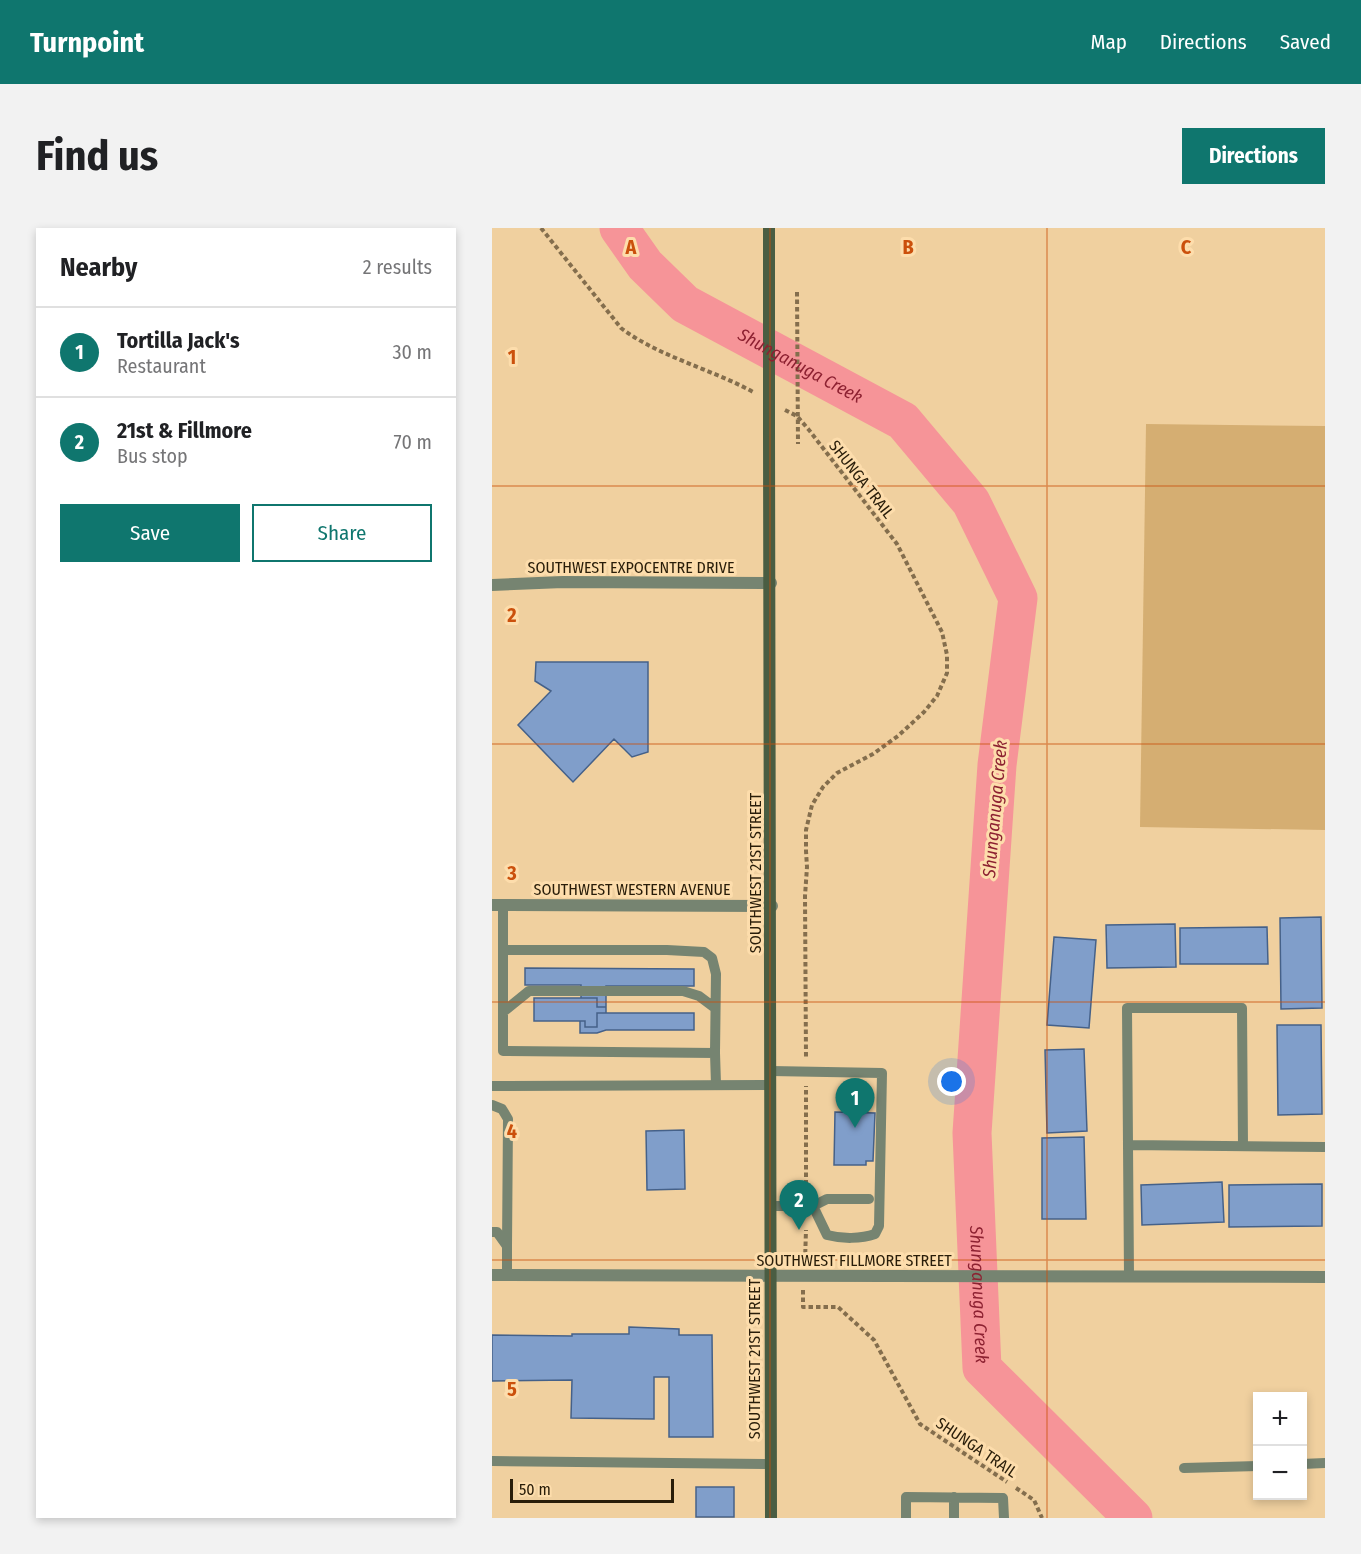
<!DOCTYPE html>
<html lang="en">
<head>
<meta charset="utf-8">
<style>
	body { margin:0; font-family:"Fira Sans Condensed",sans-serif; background:#f2f2f2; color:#202124 }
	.controls { position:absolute; right:18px; bottom:18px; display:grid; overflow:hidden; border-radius:0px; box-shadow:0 3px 9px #0003 }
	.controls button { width:54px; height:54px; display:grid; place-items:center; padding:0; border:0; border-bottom:2px solid #e0e0e0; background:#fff; color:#202124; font:30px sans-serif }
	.scale { position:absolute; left:18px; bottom:15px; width:164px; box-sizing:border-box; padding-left:6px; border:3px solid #291d09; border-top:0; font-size:16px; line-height:21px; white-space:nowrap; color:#291d09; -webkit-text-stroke:4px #fdddac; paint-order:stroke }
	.you { position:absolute; left:460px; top:854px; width:21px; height:21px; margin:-15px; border:4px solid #fff; border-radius:50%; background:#1a73e8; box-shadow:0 0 0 9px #1a73e833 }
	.badge { display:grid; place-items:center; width:39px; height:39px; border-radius:50%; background:#0f766e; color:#fff; font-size:20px; font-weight:700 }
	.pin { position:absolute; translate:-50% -50px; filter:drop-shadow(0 2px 3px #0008) }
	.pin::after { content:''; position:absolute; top:32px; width:21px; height:18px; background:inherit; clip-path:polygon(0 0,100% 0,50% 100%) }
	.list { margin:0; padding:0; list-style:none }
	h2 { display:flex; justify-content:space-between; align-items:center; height:78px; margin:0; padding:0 24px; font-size:26px }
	h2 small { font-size:20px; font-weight:400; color:#757577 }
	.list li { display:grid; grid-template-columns:39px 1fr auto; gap:18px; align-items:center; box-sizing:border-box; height:90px; padding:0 24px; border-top:2px solid #e0e0e0 }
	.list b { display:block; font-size:22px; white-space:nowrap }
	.list p { margin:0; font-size:20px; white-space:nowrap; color:#757577 }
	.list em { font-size:20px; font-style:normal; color:#757577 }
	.actions { display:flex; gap:12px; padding:18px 24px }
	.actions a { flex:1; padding:14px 0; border:2px solid #0f766e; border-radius:0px; text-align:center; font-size:21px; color:#0f766e }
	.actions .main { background:#0f766e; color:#fff }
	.map { position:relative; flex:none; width:833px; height:1290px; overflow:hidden; border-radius:0px }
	header { display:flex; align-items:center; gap:36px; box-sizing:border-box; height:84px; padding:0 30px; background:#0f766e; color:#fff }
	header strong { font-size:28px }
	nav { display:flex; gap:33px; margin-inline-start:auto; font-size:21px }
	.intro { display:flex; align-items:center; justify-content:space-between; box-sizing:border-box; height:144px; padding:0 36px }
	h1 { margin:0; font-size:42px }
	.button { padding:15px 27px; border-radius:0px; background:#0f766e; color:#fff; font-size:21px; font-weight:700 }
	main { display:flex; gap:36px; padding:0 36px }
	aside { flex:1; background:#fff; border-radius:0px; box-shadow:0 3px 9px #0003 }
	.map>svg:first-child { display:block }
</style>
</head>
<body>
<header>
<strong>Turnpoint</strong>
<nav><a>Map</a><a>Directions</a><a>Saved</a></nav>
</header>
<div class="intro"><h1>Find us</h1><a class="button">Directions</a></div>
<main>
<aside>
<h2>Nearby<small>2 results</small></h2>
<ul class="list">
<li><span class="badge">1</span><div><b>Tortilla Jack's</b><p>Restaurant</p></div><em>30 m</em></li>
<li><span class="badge">2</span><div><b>21st &amp; Fillmore</b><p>Bus stop</p></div><em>70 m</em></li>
</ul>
<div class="actions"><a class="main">Save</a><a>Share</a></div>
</aside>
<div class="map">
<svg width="833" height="1290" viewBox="0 0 833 1290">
	<rect width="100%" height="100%" fill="#f0d09f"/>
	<!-- green -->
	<path fill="#d5ae72" d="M654 196 833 198V602L648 599Z"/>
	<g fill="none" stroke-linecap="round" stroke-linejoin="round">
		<!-- river -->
		<path stroke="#f69498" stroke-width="39" id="s1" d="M127 0 153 37 193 76 411 193 479 274 526 370 505 537 480 905 490 1140 641 1290"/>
	</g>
	<!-- building -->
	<path fill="#809eca" stroke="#456189" stroke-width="1.5" d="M44 434H156V524L140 529 122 511 81 554 26 497 59 463 43 453Z
		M829 689 830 780 789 781 788 690Z
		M683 696 684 739 615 740 614 697Z
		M775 699 776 736H688V700Z
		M562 709 604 712 597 800 555 797Z
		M33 740 202 741V758H114V779H105V770H89V757H33Z
		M42 770H105V779H114V785H105V799H93V793H42Z
		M105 785H202V802H114L105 805H88V793H93V799H105Z
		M785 797H829L830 886 786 887Z
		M592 821 595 903 555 905 553 822Z
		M343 884 383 885 381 933H374V937H342Z
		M192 902 193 961 155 962 154 903Z
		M592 909 594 991H550V910Z
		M730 954 732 994 650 997 649 957Z
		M830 956V998L737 999V957Z
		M137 1099 187 1101V1107H220L221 1209H177V1149H162V1191L79 1190 80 1152 0 1153V1107L80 1108V1106H137Z
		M204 1259H242V1289H204Z"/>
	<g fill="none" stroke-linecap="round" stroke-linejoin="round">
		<!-- path -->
		<path stroke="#846e4d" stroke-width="4" stroke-dasharray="4.5 3" stroke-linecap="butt" d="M49 0 129 100C167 129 220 141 263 165
			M293 182 305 188 317 202 405 316 450 404 455 427V445L445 468 432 484 406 508 381 526 345 545 331 559 320 577 314 602V623L315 639 313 668 314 829
			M314 964V858
			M313 1033 314 1002
			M311 1062V1079H346L382 1112 428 1196 515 1254
			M524 1260 542 1272 550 1290"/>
		<!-- service -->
		<path stroke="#768471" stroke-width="10" d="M11 677V823L223 825 224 746 220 730 212 724 175 722H11
			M11 784 37 763H191L207 768 223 780
			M223 825 224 856
			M279 843 390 845 387 998 383 1006C369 1011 350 1011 335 1007L321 978
			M0 858 279 857
			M0 877 10 881 16 891 15 1018
			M636 917 635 780H750L751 918
			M279 978H321L335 971H377
			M0 1004H5L15 1018V1048
			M637 1047 636 917 833 919
			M0 1233 279 1236
			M810 1236 833 1235
			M692 1240 766 1238
			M414 1290V1269L511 1270 512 1290
			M462 1290V1269"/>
		<!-- minor -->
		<path stroke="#768471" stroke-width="12" d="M0 357 71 354 279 355
			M0 1047 833 1049"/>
		<!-- tertiary -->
		<path stroke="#768471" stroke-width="12" d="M0 677 280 678"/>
		<!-- secondary -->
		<path stroke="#4a5d42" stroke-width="12" d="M277 0V57
			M277 203 279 1290"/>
		<!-- path-bridge -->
		<path stroke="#846e4d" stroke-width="4" stroke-dasharray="4.5 3" stroke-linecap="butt" d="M305 64 306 216"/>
		<!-- secondary-bridge -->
		<path stroke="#4a5d42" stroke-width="12" d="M277 57V203"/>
	</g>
	<!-- grid -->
	<path fill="none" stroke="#cb500c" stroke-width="1.5" stroke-opacity="0.55" d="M278 0V1290M555 0V1290M0 258H833M0 516H833M0 774H833M0 1032H833"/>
	<g text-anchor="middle" stroke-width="6" stroke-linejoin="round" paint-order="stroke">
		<!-- street labels -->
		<g font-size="16" fill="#291d09" stroke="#fdddac">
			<text transform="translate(370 251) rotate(52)" y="6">SHUNGA TRAIL</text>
			<text x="139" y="345">SOUTHWEST EXPOCENTRE DRIVE</text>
			<text transform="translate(263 645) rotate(-90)" y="6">SOUTHWEST 21ST STREET</text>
			<text x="140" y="667">SOUTHWEST WESTERN AVENUE</text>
			<text x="362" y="1038">SOUTHWEST FILLMORE STREET</text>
			<text transform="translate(262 1131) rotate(-90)" y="6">SOUTHWEST 21ST STREET</text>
			<text transform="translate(485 1219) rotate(34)" y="6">SHUNGA TRAIL</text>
		</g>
		<!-- water labels -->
		<g font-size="18" font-style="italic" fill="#8d2131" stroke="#fdddac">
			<text dy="6" stroke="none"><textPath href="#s1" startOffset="232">Shunganuga Creek</textPath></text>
			<text transform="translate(503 581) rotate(-85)" y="6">Shunganuga Creek</text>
			<text dy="6" stroke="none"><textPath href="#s1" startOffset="1260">Shunganuga Creek</textPath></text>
		</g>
	</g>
	<g font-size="20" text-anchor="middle" font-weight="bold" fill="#cb500c" stroke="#fdddac" stroke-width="6" stroke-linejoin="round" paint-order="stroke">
		<text x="139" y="26">A</text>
		<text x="416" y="26">B</text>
		<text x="694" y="26">C</text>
		<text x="20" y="136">1</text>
		<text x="20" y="394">2</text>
		<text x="20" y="652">3</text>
		<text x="20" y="910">4</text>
		<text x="20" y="1168">5</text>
	</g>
</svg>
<div class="controls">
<button>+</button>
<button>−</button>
</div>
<div class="scale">50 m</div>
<div class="you"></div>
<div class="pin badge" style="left:363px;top:900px">1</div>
<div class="pin badge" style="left:307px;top:1002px">2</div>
</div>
</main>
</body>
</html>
